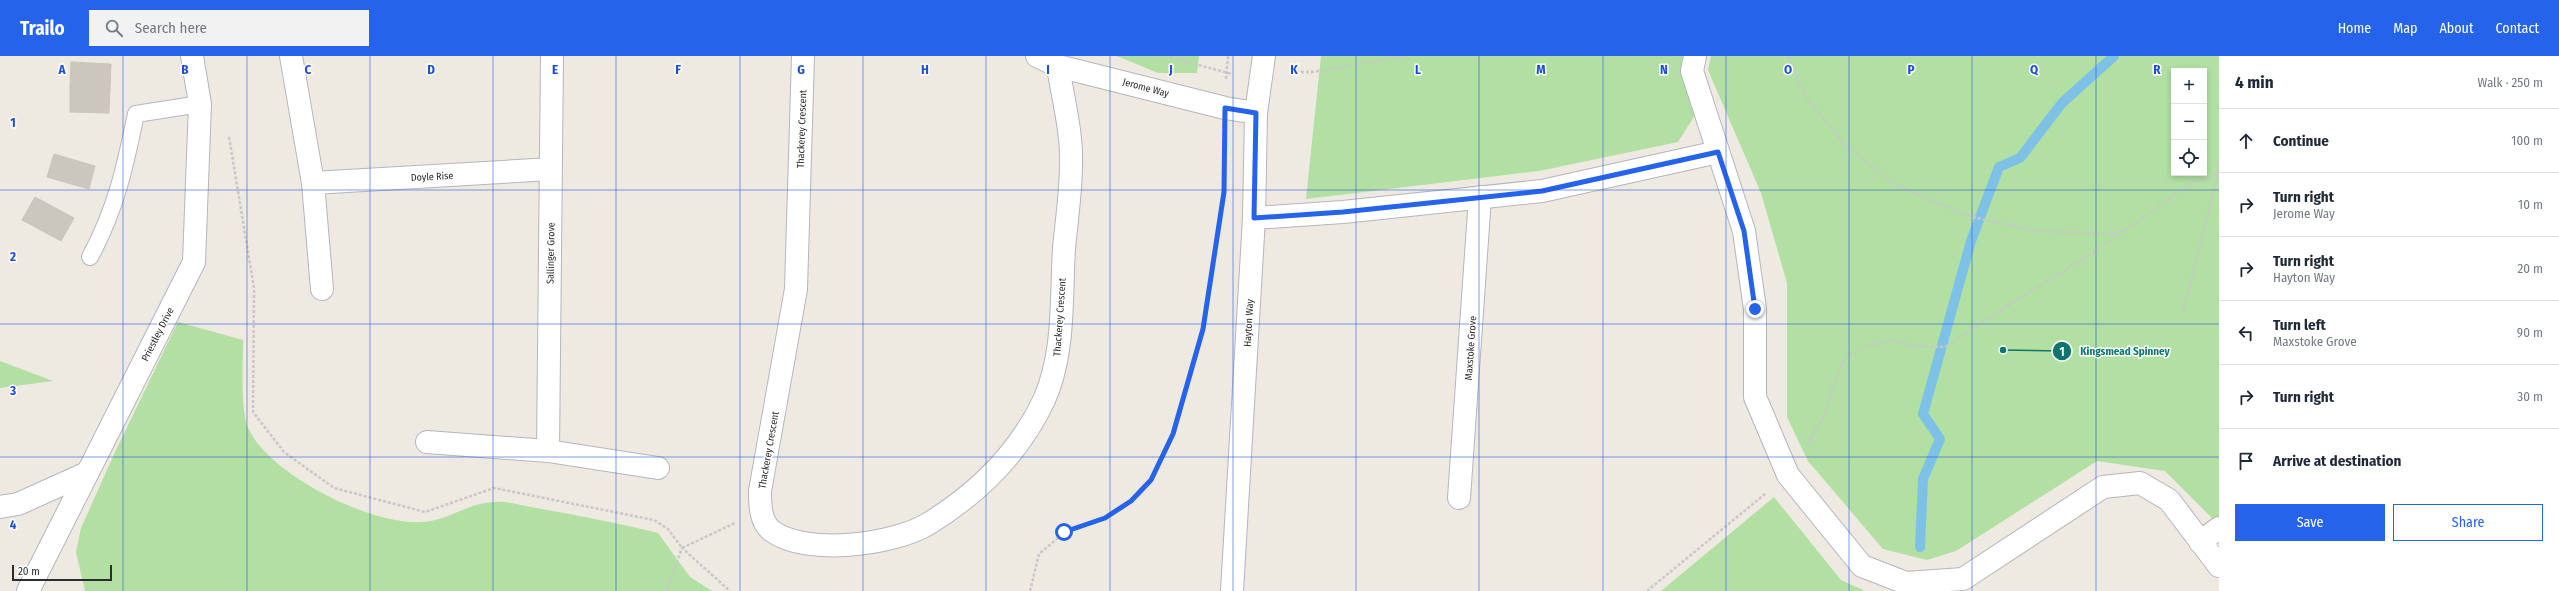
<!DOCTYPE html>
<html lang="en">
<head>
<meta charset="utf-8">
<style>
	body { margin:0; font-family:"Fira Sans Condensed",sans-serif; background:#f2f2f3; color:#1f2937 }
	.controls { position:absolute; right:12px; top:12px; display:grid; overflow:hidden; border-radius:0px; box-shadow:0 2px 6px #0003 }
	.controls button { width:36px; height:36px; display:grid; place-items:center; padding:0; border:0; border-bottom:1px solid #e0e1e3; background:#fff; color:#1f2937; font:20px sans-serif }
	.scale { position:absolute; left:12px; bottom:10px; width:100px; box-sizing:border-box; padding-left:4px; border:2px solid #2d2d2d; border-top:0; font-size:11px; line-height:14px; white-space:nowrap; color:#2d2d2d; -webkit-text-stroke:3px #fff; paint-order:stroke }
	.stop { position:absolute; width:12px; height:12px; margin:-9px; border:3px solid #2563eb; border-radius:50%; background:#fff }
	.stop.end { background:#2563eb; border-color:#fff; box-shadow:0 1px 4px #0008 }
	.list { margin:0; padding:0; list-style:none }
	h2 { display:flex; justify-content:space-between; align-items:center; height:52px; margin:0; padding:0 16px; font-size:17px }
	h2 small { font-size:13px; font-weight:400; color:#747a83 }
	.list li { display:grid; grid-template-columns:26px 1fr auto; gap:12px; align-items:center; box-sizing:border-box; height:64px; padding:0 16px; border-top:1px solid #e0e1e3 }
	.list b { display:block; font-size:15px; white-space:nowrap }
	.list p { margin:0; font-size:13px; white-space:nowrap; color:#747a83 }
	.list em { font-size:13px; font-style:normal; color:#747a83 }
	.actions { display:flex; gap:8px; padding:12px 16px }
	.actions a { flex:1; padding:9px 0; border:1px solid #2563eb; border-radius:0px; text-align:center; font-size:14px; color:#2563eb }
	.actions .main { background:#2563eb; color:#fff }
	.icon { flex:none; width:22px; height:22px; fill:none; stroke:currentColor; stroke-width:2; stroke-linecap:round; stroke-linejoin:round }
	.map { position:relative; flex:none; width:2219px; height:535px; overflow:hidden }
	header { display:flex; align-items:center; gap:24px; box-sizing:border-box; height:56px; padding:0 20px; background:#2563eb; color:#fff }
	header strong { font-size:19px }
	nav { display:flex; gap:22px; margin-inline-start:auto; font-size:14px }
	.search { width:280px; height:36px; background:#f2f2f3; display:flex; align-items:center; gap:10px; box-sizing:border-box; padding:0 14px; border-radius:0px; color:#747a83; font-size:15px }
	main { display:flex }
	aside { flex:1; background:#fff }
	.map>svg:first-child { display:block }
</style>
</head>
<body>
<header>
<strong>Trailo</strong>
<div class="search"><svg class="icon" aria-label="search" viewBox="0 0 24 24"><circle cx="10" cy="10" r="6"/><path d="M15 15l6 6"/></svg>Search here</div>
<nav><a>Home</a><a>Map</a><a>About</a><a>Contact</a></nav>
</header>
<main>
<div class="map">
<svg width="2219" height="535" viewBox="0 0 2219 535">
	<rect width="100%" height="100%" fill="#eee9e1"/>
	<!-- green -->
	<path fill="#b1e0a2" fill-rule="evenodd" d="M1117 0H1199L1197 17H1158Z
		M1321 0H1695L1702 48 1678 86 1539 115 1306 143Z
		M1711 0H2219V460L2213 463 2165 415 2097 405 1956 495 1927 504 1883 493 1808 405 1787 361V227L1761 137 1708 14ZM2174 15H2204V117H2174Z
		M178 266 243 284C243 306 240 356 249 374 272 420 373 470 422 466 448 465 469 446 495 446 508 445 523 450 536 452 577 459 617 467 658 477L690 521 712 535H85L76 496 81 472 116 394Z
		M0 305 53 325 0 332Z
		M1774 441 1841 524 1865 535H1661Z"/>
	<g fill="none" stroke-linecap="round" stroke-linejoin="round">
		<!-- stream -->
		<path stroke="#7dc1e7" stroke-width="10" d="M1920 491 1923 423 1940 383 1923 358 1971 185 1999 111 2020 102 2062 47 2114 0"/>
	</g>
	<!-- building -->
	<path fill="#cac7bf" stroke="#c9c6bb" d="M71 6 111 8 110 33 70 31Z
		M70 31 110 33 109 57 70 56Z
		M54 98 95 110 89 133 47 121Z
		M35 141 74 162 61 185 22 164Z"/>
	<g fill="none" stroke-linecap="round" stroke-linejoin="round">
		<defs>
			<path id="lane" d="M90 201C116 153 125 111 136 58L200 48"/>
			<path id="street" d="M291 0 313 127
				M803 0 796 233 760 435C760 448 760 466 772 475 806 500 893 489 928 468 977 438 1019 397 1044 344 1065 298 1061 241 1064 192 1067 161 1072 129 1071 99 1071 70 1062 39 1058 10
				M1037 0 1058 10 1225 52 1256 57
				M1695 0 1692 15 1744 175 1755 253V341L1788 419 1862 510 1906 527 1963 523 2103 431 2140 427 2169 444 2219 510
				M1254 162 1343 156 1542 135 1718 96
				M322 233 313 127 551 113
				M427 386 548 395 552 0
				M548 395 658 412
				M1459 442 1480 141
				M2200 486 2219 472
				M28 535 194 206 200 48 192 0
				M1232 535 1254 162 1256 57 1264 0"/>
			<path id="secondary" d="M0 451 18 448 87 417"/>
		</defs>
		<!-- lane casing -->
		<use href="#lane" stroke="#b4b6bf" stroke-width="18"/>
		<!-- street casing -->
		<use href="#street" stroke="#b4b6bf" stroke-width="24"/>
		<!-- secondary casing -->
		<use href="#secondary" stroke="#b4b6bf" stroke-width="24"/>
		<!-- path -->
		<path stroke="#c8c8c8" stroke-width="2.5" stroke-dasharray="3 2" stroke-linecap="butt" d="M1165 0 1232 18
			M1788 0 1806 42 1846 90 1896 129 1968 160 2036 175 2120 178
			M1291 16H1312L1405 0
			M1226 23 1228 0
			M229 81 254 232 253 356 284 396 334 432 425 456 494 432 654 464 668 473 682 492 735 467
			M2218 118 2219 103
			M2183 256 2218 119
			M1807 389 1826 356 1831 334 1844 304 1861 292 1890 284 1914 290 1945 291 2018 243 2090 199 2190 128 2218 118
			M666 535 682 492 730 535
			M1030 535 1039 498 1065 476 1105 462 1131 445 1151 424 1173 378 1203 273 1224 138
			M1647 535 1765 438"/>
		<!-- lane -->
		<use href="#lane" stroke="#fff" stroke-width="16"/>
		<!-- street -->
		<use href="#street" stroke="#fff" stroke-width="22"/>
		<!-- secondary -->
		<use href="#secondary" stroke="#fff" stroke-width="22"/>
	</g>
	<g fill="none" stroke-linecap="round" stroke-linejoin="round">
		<!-- route -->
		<path stroke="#2563eb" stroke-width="5" d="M1064 476 1105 462 1131 445 1151 424 1173 378 1203 273 1224 136 1225 52 1256 57 1254 162 1343 156 1542 135 1718 96 1744 175 1755 253"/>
	</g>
	<!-- grid -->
	<path fill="none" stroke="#1d4ed8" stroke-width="1" stroke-opacity="0.55" d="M123 0V535M247 0V535M370 0V535M493 0V535M616 0V535M740 0V535M863 0V535M986 0V535M1110 0V535M1233 0V535M1356 0V535M1479 0V535M1603 0V535M1726 0V535M1849 0V535M1972 0V535M2096 0V535M0 134H2219M0 268H2219M0 401H2219"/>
	<g text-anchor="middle" stroke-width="3" stroke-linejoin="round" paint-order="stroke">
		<!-- street labels -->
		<g font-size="10" fill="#2d2d2d" stroke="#fff">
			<text transform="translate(1146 31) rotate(15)" y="4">Jerome Way</text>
			<text transform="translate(801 73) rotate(-88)" y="4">Thackerey Crescent</text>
			<text transform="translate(432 120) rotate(-3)" y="4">Doyle Rise</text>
			<text transform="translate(550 197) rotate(-89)" y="4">Sallinger Grove</text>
			<text transform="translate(1059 261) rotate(-86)" y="4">Thackerey Crescent</text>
			<text transform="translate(1248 267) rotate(-87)" y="4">Hayton Way</text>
			<text transform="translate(157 278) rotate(-63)" y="4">Priestley Drive</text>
			<text transform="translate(1470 292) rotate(-86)" y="4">Maxstoke Grove</text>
			<text transform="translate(768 394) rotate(-80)" y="4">Thackerey Crescent</text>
		</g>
	</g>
	<g font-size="13" text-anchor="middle" font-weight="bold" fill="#1d4ed8" stroke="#fff" stroke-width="3" stroke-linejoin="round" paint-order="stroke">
		<text x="62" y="18">A</text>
		<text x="185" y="18">B</text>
		<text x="308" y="18">C</text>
		<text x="431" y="18">D</text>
		<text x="555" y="18">E</text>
		<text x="678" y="18">F</text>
		<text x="801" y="18">G</text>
		<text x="925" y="18">H</text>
		<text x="1048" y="18">I</text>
		<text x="1171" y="18">J</text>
		<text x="1294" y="18">K</text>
		<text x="1418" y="18">L</text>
		<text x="1541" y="18">M</text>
		<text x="1664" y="18">N</text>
		<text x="1788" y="18">O</text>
		<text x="1911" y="18">P</text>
		<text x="2034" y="18">Q</text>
		<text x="2157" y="18">R</text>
		<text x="13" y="71">1</text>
		<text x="13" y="205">2</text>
		<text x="13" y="339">3</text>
		<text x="13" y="473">4</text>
	</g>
	<!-- callouts -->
	<path fill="none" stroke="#0f766e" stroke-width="1.5" d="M2003 294L2062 295"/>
	<g fill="#0f766e" stroke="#fff" stroke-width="1.5">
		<circle cx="2003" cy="294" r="4"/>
		<circle cx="2062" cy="295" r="10"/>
	</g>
	<g font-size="12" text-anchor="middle" font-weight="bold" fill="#fff">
		<text x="2062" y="300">1</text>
	</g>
	<g font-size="11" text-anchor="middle" font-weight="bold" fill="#0f766e" stroke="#fff" stroke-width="3" stroke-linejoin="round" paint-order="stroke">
		<text x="2125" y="299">Kingsmead Spinney</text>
	</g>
</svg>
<div class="controls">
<button>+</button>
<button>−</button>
<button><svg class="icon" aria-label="locate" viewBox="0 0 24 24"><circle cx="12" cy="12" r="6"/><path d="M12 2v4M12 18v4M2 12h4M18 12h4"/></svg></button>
</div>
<div class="scale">20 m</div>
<div class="stop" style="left:1064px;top:476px"></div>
<div class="stop end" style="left:1755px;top:253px"></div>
</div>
<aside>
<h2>4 min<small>Walk · 250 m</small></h2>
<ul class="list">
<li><svg class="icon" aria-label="ahead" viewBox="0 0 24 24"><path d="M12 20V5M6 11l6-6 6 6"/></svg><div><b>Continue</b></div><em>100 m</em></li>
<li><svg class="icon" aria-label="right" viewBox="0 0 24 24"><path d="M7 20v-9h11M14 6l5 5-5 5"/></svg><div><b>Turn right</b><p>Jerome Way</p></div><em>10 m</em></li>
<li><svg class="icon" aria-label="right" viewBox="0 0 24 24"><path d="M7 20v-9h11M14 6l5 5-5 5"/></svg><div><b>Turn right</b><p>Hayton Way</p></div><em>20 m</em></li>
<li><svg class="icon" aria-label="left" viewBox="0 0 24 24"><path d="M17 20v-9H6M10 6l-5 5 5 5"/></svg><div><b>Turn left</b><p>Maxstoke Grove</p></div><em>90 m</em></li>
<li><svg class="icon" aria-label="right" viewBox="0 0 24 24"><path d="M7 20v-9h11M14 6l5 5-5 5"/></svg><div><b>Turn right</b></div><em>30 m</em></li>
<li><svg class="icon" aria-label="arrive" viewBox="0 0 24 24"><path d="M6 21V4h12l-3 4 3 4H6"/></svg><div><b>Arrive at destination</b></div></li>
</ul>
<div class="actions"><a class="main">Save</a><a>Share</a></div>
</aside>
</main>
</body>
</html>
